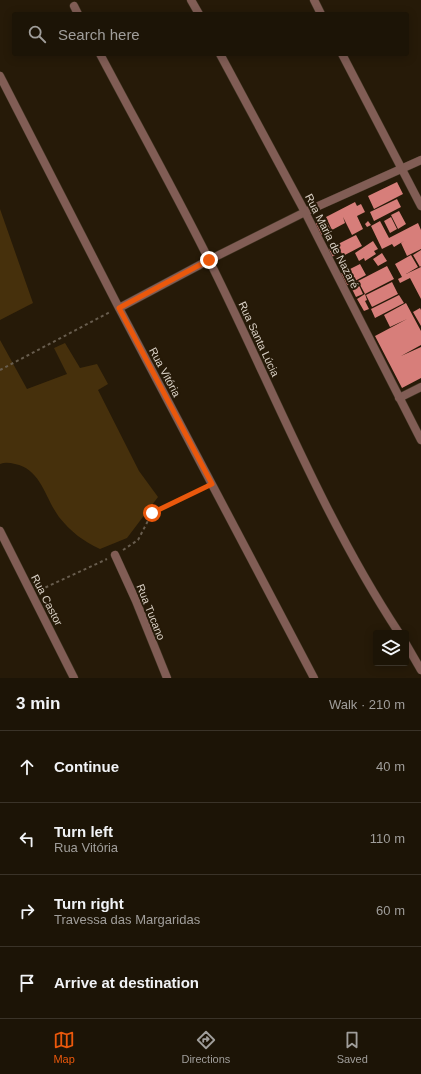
<!DOCTYPE html>
<html lang="en">
<head>
<meta charset="utf-8">
<style>
	body { margin:0; font-family:Arial,sans-serif; background:#251d10; color:#f1f3f6 }
	.controls { position:absolute; right:12px; bottom:12px; display:grid; overflow:hidden; border-radius:4px; box-shadow:0 2px 10px #0003 }
	.controls button { width:36px; height:36px; display:grid; place-items:center; padding:0; border:0; border-bottom:1px solid #3a3328; background:#1c1406; color:#f1f3f6; font:20px sans-serif }
	.stop { position:absolute; width:12px; height:12px; margin:-9px; border:3px solid #ea580c; border-radius:50%; background:#fff }
	.stop.end { background:#ea580c; border-color:#fff; box-shadow:0 1px 4px #0008 }
	.list { margin:0; padding:0; list-style:none }
	h2 { display:flex; justify-content:space-between; align-items:center; height:52px; margin:0; padding:0 16px; font-size:17px }
	h2 small { font-size:13px; font-weight:400; color:#a09e9b }
	.list li { display:grid; grid-template-columns:26px 1fr auto; gap:12px; align-items:center; box-sizing:border-box; height:72px; padding:0 16px; border-top:1px solid #3a3328 }
	.list b { display:block; font-size:15px; white-space:nowrap }
	.list p { margin:0; font-size:13px; white-space:nowrap; color:#a09e9b }
	.list em { font-size:13px; font-style:normal; color:#a09e9b }
	.icon { flex:none; width:22px; height:22px; fill:none; stroke:currentColor; stroke-width:2; stroke-linecap:round; stroke-linejoin:round }
	.map { position:relative; flex:none; width:421px; height:678px; overflow:hidden }
	.search { position:absolute; background:#1c1406; box-shadow:0 2px 10px #0003; left:12px; right:12px; top:12px; height:44px; display:flex; align-items:center; gap:10px; box-sizing:border-box; padding:0 14px; border-radius:4px; color:#a09e9b; font-size:15px }
	.sheet { height:340px; background:#1c1406 }
	nav { display:flex; justify-content:space-around; align-items:center; box-sizing:border-box; height:56px; border-top:1px solid #3a3328; background:#1c1406; font-size:11px; color:#a09e9b }
	nav a { display:grid; justify-items:center; gap:2px }
	nav .on { color:#ea580c }
	.map>svg:first-child { display:block }
</style>
</head>
<body>
<div class="map">
<svg width="421" height="678" viewBox="0 0 421 678">
	<rect width="100%" height="100%" fill="#261a08"/>
	<!-- green -->
	<path fill="#46300c" d="M0 209 33 303 0 320Z
		M0 340 27 389 67 374 54 348 65 343 80 368 97 364 108 384 98 390 139 471 158 497 127 538 100 549C83 541 71 532 59 517 45 498 41 469 15 464 10 463 5 462 0 464Z"/>
	<!-- building -->
	<path fill="#d77e7a" d="M397 182 403 194 374 209 368 196Z
		M397 199 401 207 374 221 370 212Z
		M355 202 357 206 361 204 365 212 357 216 363 229 352 235 343 217 345 223 332 230 326 217Z
		M399 211 406 224 398 229 391 215Z
		M391 217 397 229 390 233 384 221Z
		M325 219 331 230 321 235 315 224Z
		M368 221 371 225 367 227 365 224Z
		M380 221 389 238 418 223 421 230V249L407 256 401 243 404 241 394 247 392 244 382 249 371 226Z
		M356 235 362 246 343 256 341 252 330 258 326 250Z
		M373 241 378 249 374 251 376 254 365 261 364 258 359 261 355 253Z
		M421 250V266L420 267 413 255Z
		M382 253 387 261 378 266 373 259Z
		M411 255 418 267 406 274 421 267V299L410 278 400 283 398 279 402 277 395 264Z
		M360 264 366 275 344 287 338 275Z
		M387 266 394 279 365 294 367 300 365 301 369 309 364 311 357 299 365 294 358 281Z
		M357 281 363 294 356 297 350 285Z
		M392 282 398 294 372 307 366 295Z
		M399 295 404 303 375 318 371 309Z
		M406 303 421 331V345L401 356 421 347V378L402 388 375 336 407 319 390 327 384 315Z
		M420 308 421 310V326L413 312Z"/>
	<g fill="none" stroke-linecap="round" stroke-linejoin="round">
		<defs>
			<path id="street" d="M191 0 199 14
				M314 0 321 14
				M74 6 78 14
				M100 54C136 122 174 190 209 260 271 384 322 516 399 633
				M220 54 305 212 421 440
				M342 54 421 206
				M0 76 119 308 314 678
				M119 308 209 260 305 212 421 160
				M399 398 421 387
				M0 531 74 678
				M115 555 136 601 167 678
				M406 644 421 670"/>
		</defs>
		<!-- street casing -->
		<use href="#street" stroke="#433726" stroke-width="9"/>
		<!-- path -->
		<path stroke="#685d4e" stroke-width="2" stroke-dasharray="3 3" stroke-linecap="butt" d="M0 370 110 312
			M123 550 138 540 152 513 203 488
			M40 590 107 559"/>
		<!-- street -->
		<use href="#street" stroke="#815d55" stroke-width="8"/>
	</g>
	<g fill="none" stroke-linecap="round" stroke-linejoin="round">
		<!-- route -->
		<path stroke="#ea580c" stroke-width="5" d="M152 513 212 484 119 308 209 260"/>
	</g>
	<g text-anchor="middle" stroke-width="4" stroke-linejoin="round" paint-order="stroke">
		<!-- street labels -->
		<g font-size="11" fill="#d9d0c5" stroke="#261a08">
			<text transform="translate(332 241) rotate(63)" y="4">Rua Maria de Nazaré</text>
			<text transform="translate(259 339) rotate(65)" y="4">Rua Santa Lúcia</text>
			<text transform="translate(165 372) rotate(62)" y="4">Rua Vitória</text>
			<text transform="translate(47 600) rotate(63)" y="4">Rua Castor</text>
			<text transform="translate(151 612) rotate(68)" y="4">Rua Tucano</text>
		</g>
	</g>
</svg>
<div class="controls">
<button><svg class="icon" aria-label="layers" viewBox="0 0 24 24"><path d="M12 4l9 5-9 5-9-5zM3 14l9 5 9-5"/></svg></button>
</div>
<div class="stop" style="left:152px;top:513px"></div>
<div class="stop end" style="left:209px;top:260px"></div>
<div class="search"><svg class="icon" aria-label="search" viewBox="0 0 24 24"><circle cx="10" cy="10" r="6"/><path d="M15 15l6 6"/></svg>Search here</div>
</div>
<section class="sheet">
<h2>3 min<small>Walk · 210 m</small></h2>
<ul class="list">
<li><svg class="icon" aria-label="ahead" viewBox="0 0 24 24"><path d="M12 20V5M6 11l6-6 6 6"/></svg><div><b>Continue</b></div><em>40 m</em></li>
<li><svg class="icon" aria-label="left" viewBox="0 0 24 24"><path d="M17 20v-9H6M10 6l-5 5 5 5"/></svg><div><b>Turn left</b><p>Rua Vitória</p></div><em>110 m</em></li>
<li><svg class="icon" aria-label="right" viewBox="0 0 24 24"><path d="M7 20v-9h11M14 6l5 5-5 5"/></svg><div><b>Turn right</b><p>Travessa das Margaridas</p></div><em>60 m</em></li>
<li><svg class="icon" aria-label="arrive" viewBox="0 0 24 24"><path d="M6 21V4h12l-3 4 3 4H6"/></svg><div><b>Arrive at destination</b></div></li>
</ul>
</section>
<nav>
<a class="on"><svg class="icon" aria-label="map" viewBox="0 0 24 24"><path d="M3 6l6-2 6 2 6-2v14l-6 2-6-2-6 2zM9 4v14M15 6v14"/></svg>Map</a>
<a><svg class="icon" aria-label="directions" viewBox="0 0 24 24"><path d="M12 3l9 9-9 9-9-9zM9 14v-3h6M13 9l2 2-2 2"/></svg>Directions</a>
<a><svg class="icon" aria-label="saved" viewBox="0 0 24 24"><path d="M7 4h10v16l-5-4-5 4z"/></svg>Saved</a>
</nav>
</body>
</html>
